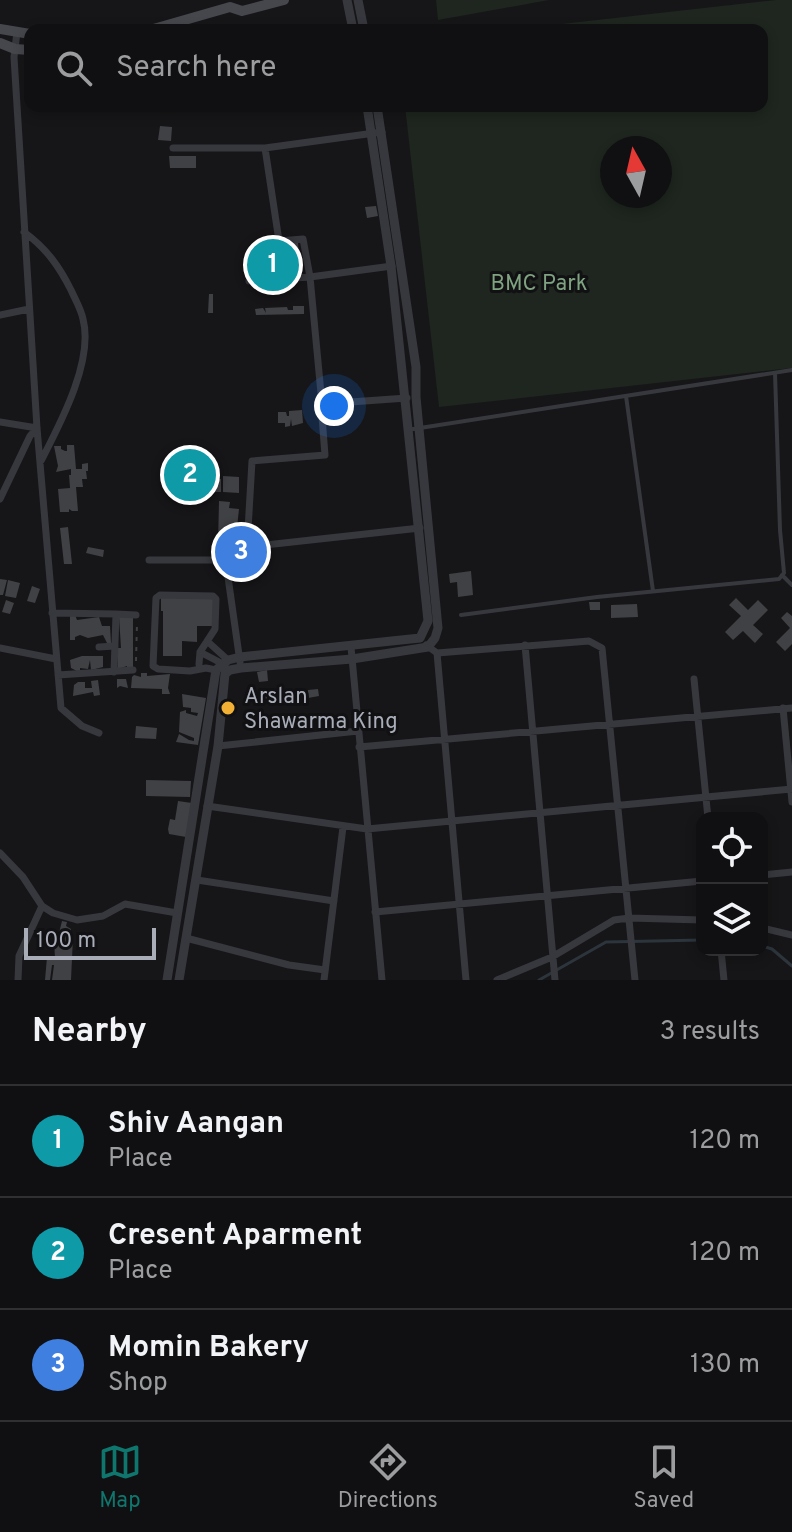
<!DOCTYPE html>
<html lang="en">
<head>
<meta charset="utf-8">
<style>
	body { margin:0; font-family:Overpass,sans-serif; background:#1e1e20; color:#f1f3f6 }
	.controls { position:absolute; right:24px; bottom:24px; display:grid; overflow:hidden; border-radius:16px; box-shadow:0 4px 12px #0003 }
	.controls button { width:72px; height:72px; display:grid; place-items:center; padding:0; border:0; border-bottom:2px solid #303032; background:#101012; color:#f1f3f6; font:40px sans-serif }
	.compass { position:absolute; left:600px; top:136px; width:72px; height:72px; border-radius:50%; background:#101012; box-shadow:0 4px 12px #0003; rotate:352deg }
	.scale { position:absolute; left:24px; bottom:20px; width:132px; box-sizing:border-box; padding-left:8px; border:4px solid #a8adb8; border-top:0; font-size:22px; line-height:28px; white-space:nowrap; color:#a8adb8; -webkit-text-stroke:6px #111113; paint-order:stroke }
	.you { position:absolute; left:334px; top:406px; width:28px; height:28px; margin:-20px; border:6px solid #fff; border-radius:50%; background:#1a73e8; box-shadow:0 0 0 12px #1a73e833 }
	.badge { display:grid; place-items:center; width:52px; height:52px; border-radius:50%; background:#0f766e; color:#fff; font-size:26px; font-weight:700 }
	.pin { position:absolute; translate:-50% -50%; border:4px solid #fff; box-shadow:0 2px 8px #0006 }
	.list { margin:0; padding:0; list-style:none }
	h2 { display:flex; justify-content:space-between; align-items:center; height:104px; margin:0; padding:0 32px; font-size:34px }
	h2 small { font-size:26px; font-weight:400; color:#9c9d9f }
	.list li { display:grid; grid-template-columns:52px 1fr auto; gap:24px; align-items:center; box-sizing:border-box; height:112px; padding:0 32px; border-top:2px solid #303032 }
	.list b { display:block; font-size:30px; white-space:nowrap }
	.list p { margin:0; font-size:26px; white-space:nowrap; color:#9c9d9f }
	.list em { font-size:26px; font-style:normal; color:#9c9d9f }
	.icon { flex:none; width:44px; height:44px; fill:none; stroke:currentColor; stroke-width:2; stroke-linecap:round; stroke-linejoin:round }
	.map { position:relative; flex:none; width:792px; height:980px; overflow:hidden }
	.search { position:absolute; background:#101012; box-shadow:0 4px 12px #0003; left:24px; right:24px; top:24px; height:88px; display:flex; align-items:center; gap:20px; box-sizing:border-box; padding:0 28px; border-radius:16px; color:#9c9d9f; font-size:30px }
	.sheet { height:440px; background:#101012 }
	nav { display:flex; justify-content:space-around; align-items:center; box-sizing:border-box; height:112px; border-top:2px solid #303032; background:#101012; font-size:22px; color:#9c9d9f }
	nav a { display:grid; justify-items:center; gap:4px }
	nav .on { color:#0f766e }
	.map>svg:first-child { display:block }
</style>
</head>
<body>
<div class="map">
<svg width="792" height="980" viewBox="0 0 792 980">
	<rect width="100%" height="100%" fill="#161618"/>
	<!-- green -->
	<path fill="#1e261f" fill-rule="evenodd" d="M436 0H549L438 20Z
		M776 0H792V368L439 407 405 106H762V30H508ZM660 148V196H612V148Z"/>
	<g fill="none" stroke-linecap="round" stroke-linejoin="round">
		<!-- stream -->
		<path stroke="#2c353c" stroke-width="3" d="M762 946 772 949 792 966
			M539 980 606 942 702 940"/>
	</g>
	<!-- building -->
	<path fill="#404145" d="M206 106H218L219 111 207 112Z
		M160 126 172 127 171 141 158 140Z
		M169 156H196V168H170Z
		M376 206 378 216 367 218 365 207Z
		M298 242 299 258 285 259 284 243Z
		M274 256 280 266 274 267 275 270 267 271 266 260Z
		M209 294H213V313H208Z
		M293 306H304V314L256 315 255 309 263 308 266 313 265 308 287 307 288 310H293Z
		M339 404 340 413 324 415 323 405Z
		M302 410 303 423 292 426 291 419 290 426 285 427V423H278V412H286L287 416H289V411Z
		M67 445H74L76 469H82V464L88 463V471H86L87 479H82L83 487H76L78 511H72L69 509V512H60L58 489 70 488 69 475H71V469L56 472 58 466 54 446H61V449L65 451H67Z
		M174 456 205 457 207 479H221V492H204L200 476 198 492H188L189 484 195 482V475H187L186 488H173Z
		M223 476 239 477V493L223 492Z
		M219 501 230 502 229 508 239 509 236 537H228V544H218Z
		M68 527 72 564H64L60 528Z
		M88 547 104 550 103 557 86 553Z
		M471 571 473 595 458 597 457 582 450 583 449 574Z
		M0 579 7 580 3 595H0Z
		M8 580 20 583 16 598 5 596Z
		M32 586 40 589 35 603 27 601Z
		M161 597 214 598V626H197V642L182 641V656H163V611H161Z
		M736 598 748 610 758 600 768 610 753 625 763 634 755 643 743 631 733 640 725 632 741 616 729 605Z
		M6 600 14 603 10 614 2 612Z
		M589 602H600V610H590Z
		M637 604 638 617 611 618V605Z
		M787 612 792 616V644L785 651 776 642 790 628 781 618Z
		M70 615H75L77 620 99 617 102 626H110L111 643H107L103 635 88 638 80 635 75 637V640H70Z
		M119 617H133V669H127V666L118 669V648H121Z
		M82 656H103V667L91 670 90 660 88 669 80 668V671H77L71 668 70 660Z
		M267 670 268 681 259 682 257 672Z
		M141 673H147V676L170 674 168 688 170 694H162V689L131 688 132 677 134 675 141 677Z
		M117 679H126L128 688 120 686 117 688Z
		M98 680 100 695 94 696 93 692 73 696 74 685 78 682H85V688H92L91 681Z
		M318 689 319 696 308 698V690Z
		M271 691 272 698 262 699 261 692Z
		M182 694 206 698 198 745 176 742 179 734 189 740 194 741V738L179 732 180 712 186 710V713L197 716 198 713 191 712V708L183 707Z
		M136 726 157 728 156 739 135 738Z
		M146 780 191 781 190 797 146 796Z
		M178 801 192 803 186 837 169 834 168 829 170 819 175 820Z
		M62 921 67 922 66 926 71 929 70 936 73 937 71 980H52L54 965H52L50 980H45L47 957 55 958 54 941H57Z"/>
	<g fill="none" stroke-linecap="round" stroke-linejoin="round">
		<!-- path -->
		<path stroke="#3d3f44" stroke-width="2" stroke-dasharray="4 6" stroke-linecap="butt" d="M136 661 137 623"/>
		<!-- service -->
		<path stroke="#37383d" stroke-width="4" d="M626 396 653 591
			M407 430 792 370
			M782 575 792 585
			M461 615 597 597 779 579 784 573 780 530 775 373"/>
		<!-- minor -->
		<path stroke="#37383d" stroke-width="7" d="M17 32 14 57 37 428 61 708 82 726 99 733
			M173 148H265L382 132
			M24 232C46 248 59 266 71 290 75 299 81 309 83 319 94 361 60 424 41 461
			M392 266 310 277 322 404 407 398
			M249 281 310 277 303 239 279 241 265 148
			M0 315 29 309
			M322 417 325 455 252 461 247 547 420 528
			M0 422 37 428
			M0 499 30 436 37 428
			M149 560H226
			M52 613 116 614 114 672
			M116 614 136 615
			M207 641 228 660
			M426 645 437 653 589 641 602 648 635 980
			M525 645 555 980
			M99 647 115 646
			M351 647 382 980
			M0 648 56 659
			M200 652 223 664
			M437 653 466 980
			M240 662 226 563 231 553 247 547
			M199 664 200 652 215 629 216 599 213 596 160 595 156 598 153 666 158 669 190 671 206 668 216 670
			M58 675 133 670
			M694 679 708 818
			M783 708 792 802
			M218 746 358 731
			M359 747 792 708
			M207 806 367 829 792 789
			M0 853 23 877 42 906 53 913 77 920 103 916 125 904 177 913
			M762 875 792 872
			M197 880 334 901
			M375 912 702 881
			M762 928 792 935
			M186 938 289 965 325 970
			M721 950 724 980
			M18 980 19 956 42 906
			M324 980 343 827
			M497 980 552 957 614 920 629 918 702 920"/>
		<!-- tertiary -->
		<path stroke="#37383d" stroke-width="9" d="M347 0 353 30
			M358 0 364 30
			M167 980 216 670 228 660 240 657 420 638 428 621 391 266 367 106
			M179 980 218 746 225 674 230 670 241 668 352 659 428 647 435 638 438 628 416 397V367L377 106"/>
		<!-- secondary -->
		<path stroke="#45474d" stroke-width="10" d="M0 29 30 34
			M150 30 230 7 242 11 284 0
			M0 43 15 49 30 50"/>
	</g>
	<!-- markers -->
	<circle fill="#f2b134" stroke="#111113" stroke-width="3" cx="228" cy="708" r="8"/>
	<g text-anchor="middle" stroke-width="6" stroke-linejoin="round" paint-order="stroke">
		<!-- park labels -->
		<g font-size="22" fill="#7fa381" stroke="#111113">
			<text x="539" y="290">BMC Park</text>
		</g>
		<!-- poi labels -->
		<g font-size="22" fill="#a8adb8" stroke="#111113" text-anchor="start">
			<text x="244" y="703">Arslan<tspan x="244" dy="25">Shawarma King</tspan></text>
		</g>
	</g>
</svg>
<div class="controls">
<button><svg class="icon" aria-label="locate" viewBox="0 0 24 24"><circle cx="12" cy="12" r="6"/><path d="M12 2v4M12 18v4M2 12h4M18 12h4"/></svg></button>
<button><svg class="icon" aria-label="layers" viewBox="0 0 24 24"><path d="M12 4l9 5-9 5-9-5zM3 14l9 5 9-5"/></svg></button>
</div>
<svg class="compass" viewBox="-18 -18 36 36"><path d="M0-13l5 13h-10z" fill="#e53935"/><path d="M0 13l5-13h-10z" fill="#9c9d9f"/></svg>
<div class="scale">100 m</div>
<div class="you"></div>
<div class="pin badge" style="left:273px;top:265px;background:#0f9aa8">1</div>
<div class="pin badge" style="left:190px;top:475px;background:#0f9aa8">2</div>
<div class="pin badge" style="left:241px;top:552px;background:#3f7fe0">3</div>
<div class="search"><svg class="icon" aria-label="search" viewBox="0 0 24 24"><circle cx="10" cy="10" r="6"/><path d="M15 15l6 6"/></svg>Search here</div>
</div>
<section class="sheet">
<h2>Nearby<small>3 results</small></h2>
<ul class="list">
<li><span class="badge" style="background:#0f9aa8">1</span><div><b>Shiv Aangan</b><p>Place</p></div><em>120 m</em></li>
<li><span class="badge" style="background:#0f9aa8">2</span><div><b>Cresent Aparment</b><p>Place</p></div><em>120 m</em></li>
<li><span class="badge" style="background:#3f7fe0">3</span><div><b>Momin Bakery</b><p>Shop</p></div><em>130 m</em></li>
</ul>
</section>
<nav>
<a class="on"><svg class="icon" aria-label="map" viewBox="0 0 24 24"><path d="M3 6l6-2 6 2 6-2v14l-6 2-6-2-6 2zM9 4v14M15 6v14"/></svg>Map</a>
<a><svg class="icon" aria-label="directions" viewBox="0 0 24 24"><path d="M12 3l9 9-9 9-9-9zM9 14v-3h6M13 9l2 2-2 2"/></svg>Directions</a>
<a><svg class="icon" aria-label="saved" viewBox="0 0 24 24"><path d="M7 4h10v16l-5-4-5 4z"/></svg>Saved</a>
</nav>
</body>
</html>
